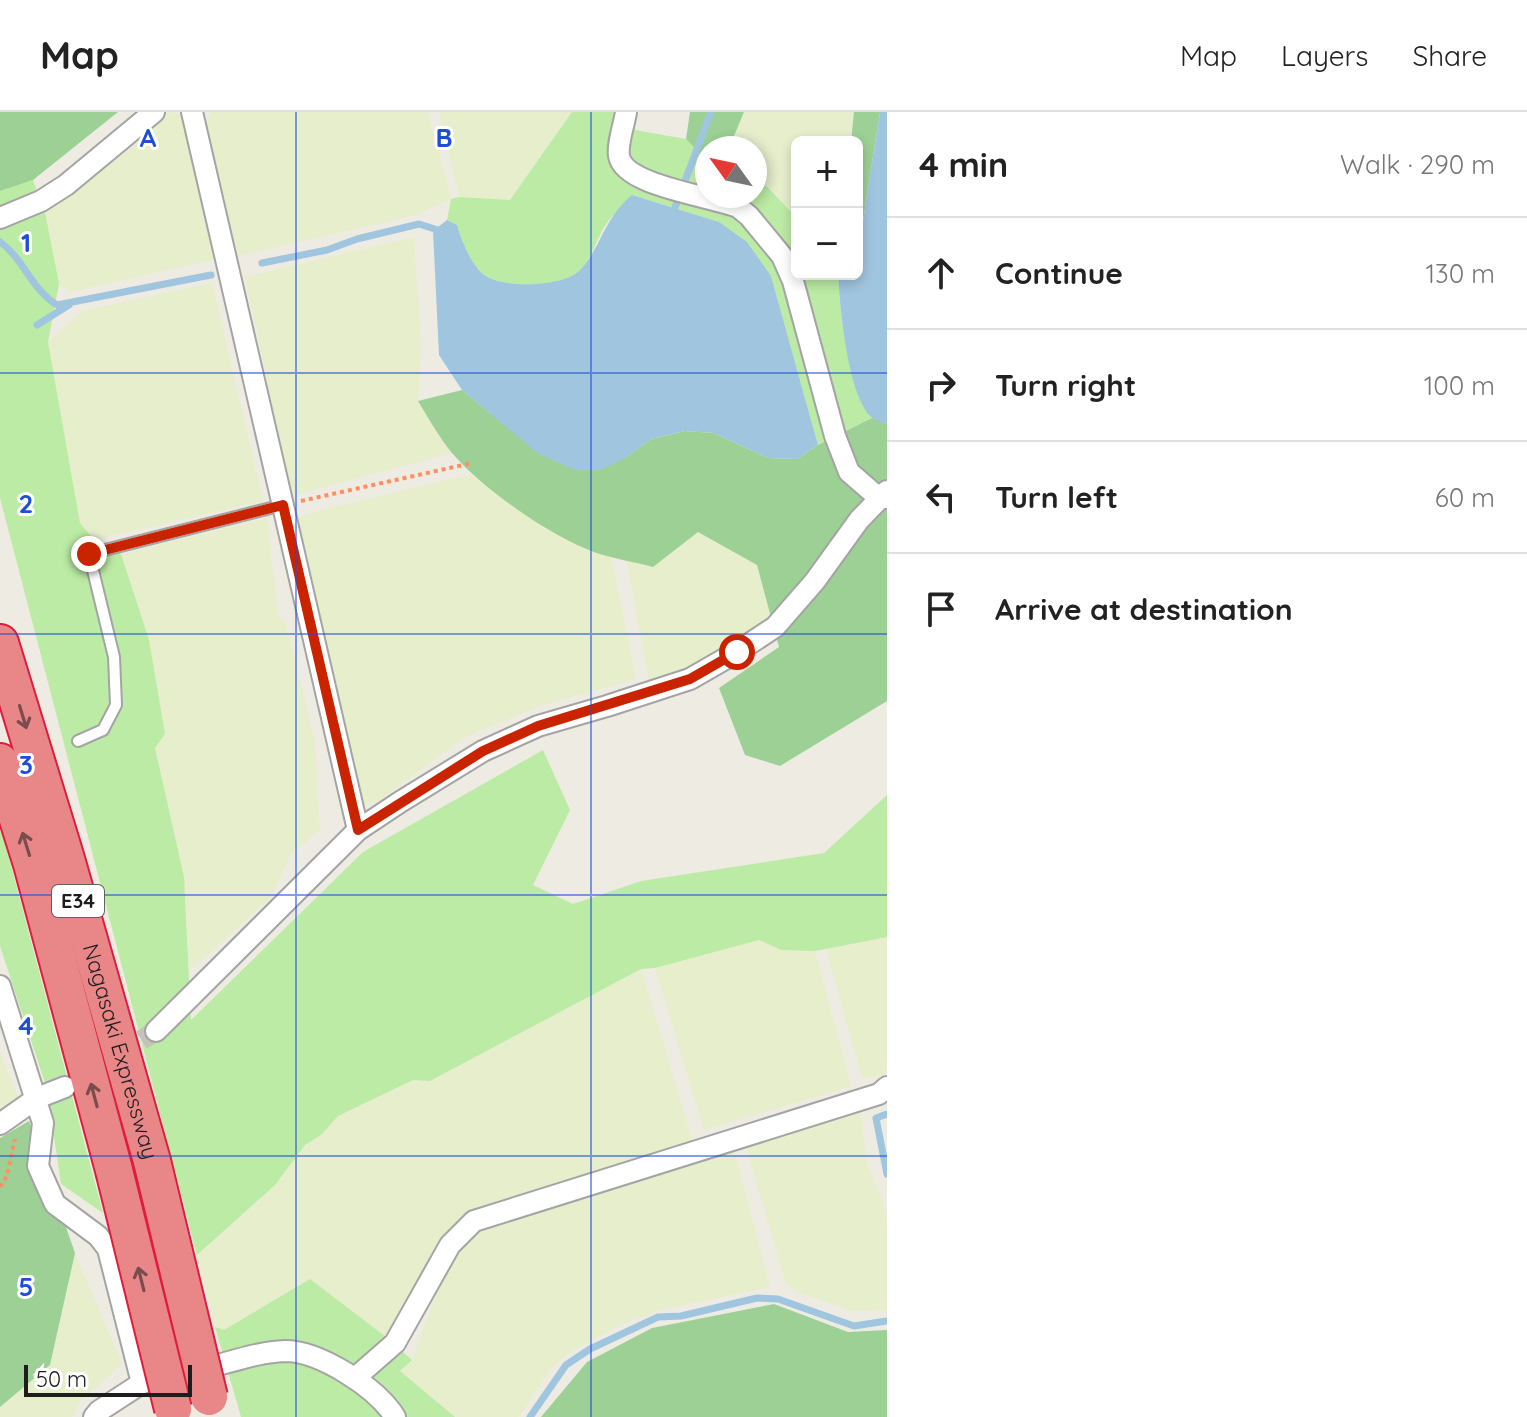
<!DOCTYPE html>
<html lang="en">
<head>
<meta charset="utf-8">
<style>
	body { margin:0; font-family:Quicksand,sans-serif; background:#f2f2f2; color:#222 }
	.controls { position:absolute; right:24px; top:24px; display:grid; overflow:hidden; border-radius:12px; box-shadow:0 4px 12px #0003 }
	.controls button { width:72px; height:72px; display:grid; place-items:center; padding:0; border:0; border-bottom:2px solid #e0e0e0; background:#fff; color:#222; font:40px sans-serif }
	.compass { position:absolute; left:695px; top:24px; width:72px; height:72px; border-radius:50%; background:#fff; box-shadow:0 4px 12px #0003; rotate:303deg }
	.scale { position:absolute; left:24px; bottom:20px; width:168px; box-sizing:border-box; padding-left:8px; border:4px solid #1d1d1d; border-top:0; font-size:22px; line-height:28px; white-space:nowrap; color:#1d1d1d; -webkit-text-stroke:6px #fff; paint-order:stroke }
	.stop { position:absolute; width:24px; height:24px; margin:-18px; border:6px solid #c92300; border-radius:50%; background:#fff }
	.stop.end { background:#c92300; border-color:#fff; box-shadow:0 2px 8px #0008 }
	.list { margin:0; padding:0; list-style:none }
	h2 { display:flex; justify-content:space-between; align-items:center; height:104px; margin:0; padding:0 32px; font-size:34px }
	h2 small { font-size:26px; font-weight:400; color:#767676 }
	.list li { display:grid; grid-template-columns:52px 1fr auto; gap:24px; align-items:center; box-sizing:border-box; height:112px; padding:0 32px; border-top:2px solid #e0e0e0 }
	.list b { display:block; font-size:30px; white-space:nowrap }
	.list em { font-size:26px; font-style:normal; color:#767676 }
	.icon { flex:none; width:44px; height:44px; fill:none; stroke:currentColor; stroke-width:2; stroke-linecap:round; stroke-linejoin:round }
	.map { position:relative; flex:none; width:887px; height:1305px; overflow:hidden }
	header { display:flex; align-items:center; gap:48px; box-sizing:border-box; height:112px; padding:0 40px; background:#fff; border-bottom:2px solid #e0e0e0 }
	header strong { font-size:38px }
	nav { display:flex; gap:44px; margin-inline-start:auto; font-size:28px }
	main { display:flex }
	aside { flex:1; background:#fff }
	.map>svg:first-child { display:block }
</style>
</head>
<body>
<header>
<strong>Map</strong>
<nav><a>Map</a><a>Layers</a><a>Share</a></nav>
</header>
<main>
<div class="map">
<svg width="887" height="1305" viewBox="0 0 887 1305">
	<rect width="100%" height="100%" fill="#eeece2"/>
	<!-- farmland -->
	<path fill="#e6eecc" d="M169 0 183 3 217 147 70 180 59 172 45 100 129 38Z
		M211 0H428L451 87 416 103 238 144 205 12Z
		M439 0H572L510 88 459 85Z
		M744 0H854L851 30H797V106L760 66 755 65V36H729Z
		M414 125 421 235 418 289 452 341 299 382 291 381 245 165Z
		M212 171 263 389 94 428 80 411 48 230 82 199Z
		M472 362 546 418 611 445 636 567 542 593 463 626 380 688 362 693 296 406 317 399Z
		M267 406 278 503 286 511 315 630 320 718 291 742 271 786 189 859 184 765 155 635 121 442Z
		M698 420 757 453 771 503 722 543 649 569 626 446 653 455Z
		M887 825V954L884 964 862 966 826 837Z
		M759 828 781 838 815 839 851 974 704 1018 655 856Z
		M641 856 693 1031 468 1104 434 1138 410 1185 386 1225 310 1168 224 1218 215 1215 197 1143 275 1073 305 1033 322 1022 338 1004 413 968 431 969Z
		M0 941 18 985 0 995Z
		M861 1001 867 1052 882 1088 887 1110V1198L851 1199 797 1180 786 1172 746 1035Z
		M734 1039 770 1175 664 1197 620 1213 572 1239 552 1256 519 1305H455L400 1259 412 1248 440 1171 459 1137 478 1118Z
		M75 1141 122 1252 80 1290 72 1305H0V1295L50 1253Z"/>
	<!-- grass -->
	<path fill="#bceba5" d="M572 0H634L635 18 686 27 707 49V84H755V65L759 66 797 106V162H838C841 210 846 265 872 306L818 333 771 164 719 110 632 83C624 93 614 101 607 111 596 126 593 146 579 159 562 175 501 177 483 162 470 151 462 129 457 113L447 108 451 87 459 85 510 88Z
		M33 68 45 100 59 172 48 230 80 411 94 428 121 442 149 528 165 622 155 636 184 765 191 908 363 740 543 638 570 698 533 773 573 792 641 769 824 741 887 683V825L815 839 781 838 759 828 655 856 641 857 430 969 413 968 338 1004 321 1023 305 1033 275 1073 197 1143 0 386V79Z
		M0 712 103 1101 61 1072 47 977 0 834Z
		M310 1167 386 1225 412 1248 400 1259 455 1305H241L215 1215 224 1218Z"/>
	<!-- forest -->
	<path fill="#9cd095" d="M0 0H118L33 68 0 79Z
		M690 0H744L729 36H707V49L686 27Z
		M854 0H880L862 115 857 123V30H851Z
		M462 278 491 302 624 347 651 327 685 319 714 321 768 346 797 347 818 333 872 306 887 312V589L780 654 745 643 719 576 779 535 757 453 698 420 653 455C639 451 625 449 611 445 564 435 483 378 452 341 439 325 429 307 418 289Z
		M29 1009 75 1141 50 1253 0 1295V1026Z
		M774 1192 848 1220 887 1218V1305H541L587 1250 652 1216Z"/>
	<!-- water -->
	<path fill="#a0c5de" d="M880 0H887V312C881 310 874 308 870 304 847 278 840 196 838 162H857V123L862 115Z
		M632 83 719 110 747 130 771 164 818 333 797 347 768 346 714 321 685 319 651 327 624 347 600 358H575L539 342 462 278 439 243 433 119 447 108 457 113C462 129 470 151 483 162 501 177 562 175 579 159 601 137 603 107 632 83Z"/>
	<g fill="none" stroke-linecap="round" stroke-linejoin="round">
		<!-- stream -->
		<path stroke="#a0c5de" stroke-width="7" d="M671 106 711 0
			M0 130C24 147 31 177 57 193L211 163
			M262 151 327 138 357 127 419 112 441 119
			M37 213 69 193
			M887 1002 876 1006 887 1062
			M530 1305 566 1253 590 1237 658 1205 681 1204 757 1186 778 1187 854 1214 887 1209"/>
		<!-- minor-tunnel -->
		<path stroke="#c4c3bb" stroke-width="20" stroke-dasharray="20 10" stroke-linecap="butt" d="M116 944 156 919"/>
		<defs>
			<path id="service" d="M78 629 103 618 116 593 114 545 89 442 283 393"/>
			<path id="minor" d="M192 0 358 718
				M626 0C624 14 617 31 619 44 624 74 711 84 738 95L749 104 782 144 793 169 835 324 849 360 879 386H887
				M0 106 41 89 66 73 154 0
				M0 874 43 1011 38 1054 55 1092 98 1124 108 1137 142 1271
				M156 919 358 718 400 690 483 639 538 614 607 594 690 567 737 540 775 515 815 469 859 408 887 379
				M0 1012 37 986 65 975
				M194 1259C223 1253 255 1240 285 1239 320 1239 377 1276 395 1305
				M355 1266 395 1231 450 1133 474 1109 879 982 887 975
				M94 1305 99 1299 142 1271 154 1268"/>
			<g id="motorway">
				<path id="s1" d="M0 531 66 747 152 1049"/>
				<path d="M0 650 32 752 114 1058"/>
			</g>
		</defs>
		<!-- service casing -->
		<use href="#service" stroke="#a4a4a4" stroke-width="14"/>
		<!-- minor casing -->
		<use href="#minor" stroke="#a4a4a4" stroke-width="24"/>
		<!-- motorway casing -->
		<use href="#motorway" stroke="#de1d3e" stroke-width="40"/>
		<!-- path -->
		<path stroke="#ff8e63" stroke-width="4" stroke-dasharray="4 4" stroke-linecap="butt" d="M301 389 472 351
			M0 1075 7 1064 15 1027"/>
		<!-- service -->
		<use href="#service" stroke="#fff" stroke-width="10"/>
		<!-- minor -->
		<use href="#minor" stroke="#fff" stroke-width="20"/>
		<!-- motorway -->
		<use href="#motorway" stroke="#e98687" stroke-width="36"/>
		<defs>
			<path id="motorway-bridge" d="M152 1049 209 1285
				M114 1058 173 1297"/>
		</defs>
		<!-- motorway-bridge casing -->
		<use href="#motorway-bridge" stroke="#de1d3e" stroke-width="40" stroke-linecap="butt"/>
		<!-- motorway-bridge -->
		<use href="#motorway-bridge" stroke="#e98687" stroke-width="36"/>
	</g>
	<!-- one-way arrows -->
	<defs><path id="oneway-shaft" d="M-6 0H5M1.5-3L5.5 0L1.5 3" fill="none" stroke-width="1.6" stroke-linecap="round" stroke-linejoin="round" transform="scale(2)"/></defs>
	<g stroke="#794c4d">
		<use href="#oneway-shaft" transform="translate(23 605) rotate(73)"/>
		<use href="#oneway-shaft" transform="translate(26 732) rotate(-107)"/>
		<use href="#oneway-shaft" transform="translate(94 983) rotate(-105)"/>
		<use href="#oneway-shaft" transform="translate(141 1167) rotate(-104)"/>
	</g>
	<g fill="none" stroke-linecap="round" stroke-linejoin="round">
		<!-- route -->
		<path stroke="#c92300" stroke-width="10" d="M89 442 283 393 358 718 483 639 538 614 690 567 737 540"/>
	</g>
	<!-- grid -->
	<path fill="none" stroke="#1d4ed8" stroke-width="2" stroke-opacity="0.55" d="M296 0V1305M591 0V1305M0 261H887M0 522H887M0 783H887M0 1044H887"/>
	<g text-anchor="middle" stroke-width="6" stroke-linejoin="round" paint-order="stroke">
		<!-- shield labels -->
		<rect fill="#fff" stroke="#616161" stroke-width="2" x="52" y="773" width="52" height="32" rx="6"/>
		<g font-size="20" font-weight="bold" fill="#1d1d1d">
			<text x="78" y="796">E34</text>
		</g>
		<!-- street labels -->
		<g font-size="22" fill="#1d1d1d" stroke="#fff">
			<text dy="8" stroke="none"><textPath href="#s1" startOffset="426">Nagasaki Expressway</textPath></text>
		</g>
	</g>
	<g font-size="26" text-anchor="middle" font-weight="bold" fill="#1d4ed8" stroke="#fff" stroke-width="6" stroke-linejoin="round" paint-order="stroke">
		<text x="148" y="35">A</text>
		<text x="444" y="35">B</text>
		<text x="26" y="140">1</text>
		<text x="26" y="401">2</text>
		<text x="26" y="662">3</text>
		<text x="26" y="923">4</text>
		<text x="26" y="1184">5</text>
	</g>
</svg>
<div class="controls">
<button>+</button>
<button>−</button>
</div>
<svg class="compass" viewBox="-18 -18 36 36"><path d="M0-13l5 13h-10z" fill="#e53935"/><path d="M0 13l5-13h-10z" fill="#767676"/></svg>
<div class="scale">50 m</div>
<div class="stop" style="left:737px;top:540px"></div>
<div class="stop end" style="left:89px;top:442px"></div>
</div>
<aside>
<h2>4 min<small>Walk · 290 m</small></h2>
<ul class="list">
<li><svg class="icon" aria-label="ahead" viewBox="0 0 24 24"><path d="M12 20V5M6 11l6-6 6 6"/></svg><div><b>Continue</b></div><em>130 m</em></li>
<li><svg class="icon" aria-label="right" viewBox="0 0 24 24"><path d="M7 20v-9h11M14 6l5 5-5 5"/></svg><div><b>Turn right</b></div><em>100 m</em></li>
<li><svg class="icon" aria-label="left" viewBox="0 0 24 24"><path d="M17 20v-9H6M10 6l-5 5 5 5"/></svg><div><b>Turn left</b></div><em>60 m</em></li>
<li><svg class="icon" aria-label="arrive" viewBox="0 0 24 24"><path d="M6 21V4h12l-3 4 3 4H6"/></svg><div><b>Arrive at destination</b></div></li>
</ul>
</aside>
</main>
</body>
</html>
